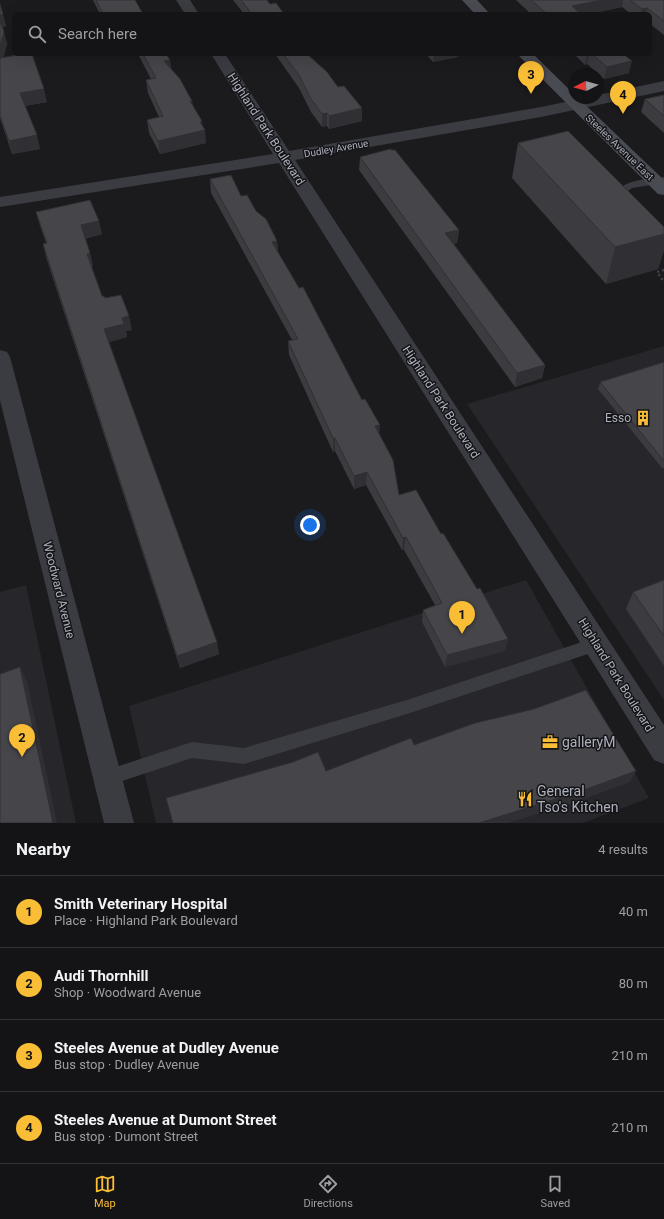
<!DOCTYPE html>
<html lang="en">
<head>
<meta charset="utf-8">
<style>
	body { margin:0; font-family:Roboto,sans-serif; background:#1d1d1f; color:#f1f3f6 }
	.compass { position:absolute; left:568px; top:68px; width:36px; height:36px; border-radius:50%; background:#141416; box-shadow:0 4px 16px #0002; rotate:265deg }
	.you { position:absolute; left:310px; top:525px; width:14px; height:14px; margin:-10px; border:3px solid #fff; border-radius:50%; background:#1a73e8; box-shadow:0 0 0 6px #1a73e833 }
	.badge { display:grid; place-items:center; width:26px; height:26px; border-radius:50%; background:#f9bd36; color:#111; font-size:13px; font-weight:700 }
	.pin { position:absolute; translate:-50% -33px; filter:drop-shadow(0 1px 2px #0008) }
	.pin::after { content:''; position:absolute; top:21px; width:14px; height:12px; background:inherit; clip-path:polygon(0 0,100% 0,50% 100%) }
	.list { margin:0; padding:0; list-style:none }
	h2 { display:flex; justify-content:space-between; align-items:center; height:52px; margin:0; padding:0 16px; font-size:17px }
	h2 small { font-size:13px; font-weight:400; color:#9d9ea1 }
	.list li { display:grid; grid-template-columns:26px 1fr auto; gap:12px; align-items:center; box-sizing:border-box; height:72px; padding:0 16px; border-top:1px solid #333335 }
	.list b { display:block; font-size:15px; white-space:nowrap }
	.list p { margin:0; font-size:13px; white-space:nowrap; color:#9d9ea1 }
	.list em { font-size:13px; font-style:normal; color:#9d9ea1 }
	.icon { flex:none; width:22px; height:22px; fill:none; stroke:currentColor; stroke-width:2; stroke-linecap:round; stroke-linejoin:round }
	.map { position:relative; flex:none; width:664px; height:823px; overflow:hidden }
	.search { position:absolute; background:#141416; box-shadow:0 4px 16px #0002; left:12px; right:12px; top:12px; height:44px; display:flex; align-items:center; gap:10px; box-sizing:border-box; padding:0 14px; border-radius:6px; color:#9d9ea1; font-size:15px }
	.sheet { height:340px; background:#141416 }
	nav { display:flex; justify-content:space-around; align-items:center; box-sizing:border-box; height:56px; border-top:1px solid #333335; background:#141416; font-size:11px; color:#9d9ea1 }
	nav a { display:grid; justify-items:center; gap:2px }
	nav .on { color:#f9bd36 }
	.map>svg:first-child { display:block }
</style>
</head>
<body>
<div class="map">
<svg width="664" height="823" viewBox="0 0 664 823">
	<rect width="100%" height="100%" fill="#1b1a1d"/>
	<!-- built -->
	<path fill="#27262a" d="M664 346V700L467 404Z
		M526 580 649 798 583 823H156L129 706Z
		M26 585 76 823H0V592Z"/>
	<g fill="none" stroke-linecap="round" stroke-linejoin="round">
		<!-- path -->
		<path stroke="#414349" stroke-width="2.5" stroke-dasharray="2 3" stroke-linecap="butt" d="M664 270 657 272 664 282"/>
		<!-- service -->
		<path fill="#3b3c42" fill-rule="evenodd" d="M664 177V183L632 188 624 194 621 202 618 203 613 200C619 178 646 180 664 177Z
			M597 637 602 639 604 644 602 649 597 651 410 713 244 764 192 758 107 786 101 784 99 778 101 772 107 770 192 742 244 748 410 699Z"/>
		<!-- minor -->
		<path fill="#3b3c42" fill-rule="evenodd" d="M176 0H190L199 14H185Z
			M211 54H225L289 151 541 107 585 98H598V95L664 81V91L541 117 295 160 664 725V764L654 760 279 163 0 207V197L273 154Z
			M0 350 7 352 10 357 134 823H104L0 400Z"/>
		<!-- secondary -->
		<path fill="#494b52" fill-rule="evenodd" d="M462 0H477L490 14H475Z
			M517 54H533L574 94V98H578L664 180V195L658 194Z"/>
	</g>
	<!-- wall -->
	<path fill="#3b3b40" d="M93 0H135L143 14H100Z
		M233 0H267L270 4 284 14H244Z
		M516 0H664V35L650 24V14H631L622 7 590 14H531Z
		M0 4 6 26 2 27 7 44 3 58 47 102 25 106 40 149 12 154 0 118Z
		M138 54H166L170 60 171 68 192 101 193 107 202 125 206 143 160 154 149 133 147 120 159 117 148 93 146 80 151 79Z
		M275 54H307L338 87 362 108V121L329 129 327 126 322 127 311 112 299 88Z
		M426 54H459L458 57 433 62Z
		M574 54H623L629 73 604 79 587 64 585 65Z
		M664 95V133L641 112 645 99Z
		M518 143 664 227V250L658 269 606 284 512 178Z
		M360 157 459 230 457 243 454 244 545 365 542 378 515 387 359 170Z
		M210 179 241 196 256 211 277 241 278 252 379 433 399 495 441 534 508 639 505 651 445 667 422 622 423 610 435 605 404 550H402L366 485 354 489 335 451 333 452 289 355 288 341 292 340 211 193Z
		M36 212 102 234 85 239 90 253 93 266 91 267 102 296 105 298 132 330 126 331 127 337 109 342 219 654 180 668 46 257 43 244 46 243 40 226Z
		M664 362V468H662L598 389 600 382Z
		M664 580V666L626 609 633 592Z"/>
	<!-- shaded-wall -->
	<path fill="#303034" d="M602 0H623L622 7 590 14H571L572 6Z
		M647 8 646 14H641L642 9Z
		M3 14 6 26 1 27 0 23V15Z
		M4 32 7 44 0 71V46Z
		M434 54H459L458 57 433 62Z
		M587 54H589L587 64 585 65Z
		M170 60 171 73 164 61Z
		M632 61 629 73 604 79 607 67Z
		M44 89 47 102 23 106 20 93Z
		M190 101H192L194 114Z
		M362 108V121L329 129V116Z
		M327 113V126L322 127V114Z
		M202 121 203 131 205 130 206 143 160 154 158 141Z
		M37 135 40 149 12 154 9 141Z
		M99 221 102 234 84 239 81 225Z
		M459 230 457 243 444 247 445 233Z
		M664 234V250L658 269 606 284 615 247Z
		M277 241 278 255 272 242Z
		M90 253 93 266 90 267 87 254Z
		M129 316 132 330 126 331 127 337 107 343 104 329 122 318Z
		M545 365 542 378 515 387 517 373Z
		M380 425 379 438 375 426Z
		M333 438H335V451L333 452Z
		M367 472 366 485 354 489V476Z
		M406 537 404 550H402L403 538Z
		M508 639 505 651 445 667 447 655Z
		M217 642 219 654 180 668 177 656Z
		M20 667 27 681 57 823H53Z
		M636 771 630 782 576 802 508 823H479Z"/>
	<!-- building -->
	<path fill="#45454a" stroke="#303034" d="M96 0H135L143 14H103Z
		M241 0H267L270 4 276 3 284 14H252Z
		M531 0H602L572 6 581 14H547Z
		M630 0H664V21L647 8 642 9Z
		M0 4 3 14 0 15Z
		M0 21 4 32 0 46Z
		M24 54H32L44 89 20 93 37 135 9 141 0 116V58Z
		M143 54H166L170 60 164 61 180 79 192 101H190L202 121 200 122 205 130 158 141 147 120 163 116 146 80 156 78Z
		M283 54H307L327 72 338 87 344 86 362 108 329 116 327 113 322 114 311 99 299 75Z
		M592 54H623L632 61 607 67Z
		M664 95V116L645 99Z
		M568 131 664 227V234L615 247 518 143Z
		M390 149 392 150H395L459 230 445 233 545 365 517 373 360 157Z
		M231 175 241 196 247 195 256 211 266 219 277 241 272 242 299 288 303 287 362 400 365 399 380 425 375 426 393 460 399 495 416 490 441 534 443 533 477 589 480 588 508 639 447 655 423 610 442 603 406 537 403 538 367 472 354 476 335 438H333L288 341 298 339 210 179Z
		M90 200 99 221 81 225 90 253 87 254 102 296H104L105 298 121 295 129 316 122 318 124 324 104 329 217 642 177 656 43 244 47 243 36 212Z
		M664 362V461L600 382Z
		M664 580V636L633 592Z
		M20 667 53 823H0V674Z
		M586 690 636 771 581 791 479 823H173L166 798 293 762 318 752 326 771 411 738 414 745 475 723 534 709Z"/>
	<!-- icons -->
	<defs>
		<symbol id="building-bare" viewBox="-9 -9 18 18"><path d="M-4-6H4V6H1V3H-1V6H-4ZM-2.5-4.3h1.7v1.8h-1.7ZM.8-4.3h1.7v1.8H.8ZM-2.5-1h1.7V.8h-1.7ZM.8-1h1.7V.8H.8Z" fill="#f9bd36" stroke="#151518" stroke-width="2.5" paint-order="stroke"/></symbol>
		<symbol id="office-bare" viewBox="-9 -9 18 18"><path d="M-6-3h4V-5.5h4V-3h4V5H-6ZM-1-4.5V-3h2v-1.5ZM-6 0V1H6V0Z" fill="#f9bd36" stroke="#151518" stroke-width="2.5" paint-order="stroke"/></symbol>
		<symbol id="restaurant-bare" viewBox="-9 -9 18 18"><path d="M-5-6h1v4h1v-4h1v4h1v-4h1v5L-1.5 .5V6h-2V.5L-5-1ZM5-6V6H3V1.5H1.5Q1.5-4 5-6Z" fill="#f9bd36" stroke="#151518" stroke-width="2.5" paint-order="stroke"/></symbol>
	</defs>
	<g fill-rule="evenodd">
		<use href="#building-bare" x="632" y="407" width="22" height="22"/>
		<use href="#office-bare" x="539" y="731" width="22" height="22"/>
		<use href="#restaurant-bare" x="514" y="788" width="22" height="22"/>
	</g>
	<g text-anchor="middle" stroke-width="3" stroke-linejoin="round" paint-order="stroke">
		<!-- far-street labels -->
		<g font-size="10" fill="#adb1bd" stroke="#151518">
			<text transform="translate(620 147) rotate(44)" y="4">Steeles Avenue East</text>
			<text transform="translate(336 148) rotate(-10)" y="4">Dudley Avenue</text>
		</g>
		<!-- street labels -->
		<g font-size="12" fill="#adb1bd" stroke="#151518">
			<text transform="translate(266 129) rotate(57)" y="4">Highland Park Boulevard</text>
			<text transform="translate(441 402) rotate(57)" y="4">Highland Park Boulevard</text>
			<text transform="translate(59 590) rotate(76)" y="4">Woodward Avenue</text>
			<text transform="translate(616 675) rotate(58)" y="4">Highland Park Boulevard</text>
		</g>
		<!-- poi labels -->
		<g font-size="12" fill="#adb1bd" stroke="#151518" text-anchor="end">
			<text x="631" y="422">Esso</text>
		</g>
		<!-- near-poi labels -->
		<g font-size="14" fill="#adb1bd" stroke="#151518" text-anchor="start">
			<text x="562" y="747">galleryM</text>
			<text x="537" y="796">General<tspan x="537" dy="16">Tso's Kitchen</tspan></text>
		</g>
	</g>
</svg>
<svg class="compass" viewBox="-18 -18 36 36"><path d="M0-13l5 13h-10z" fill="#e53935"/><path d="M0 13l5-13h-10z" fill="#9d9ea1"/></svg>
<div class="you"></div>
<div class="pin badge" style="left:462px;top:634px">1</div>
<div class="pin badge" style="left:22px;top:757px">2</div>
<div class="pin badge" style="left:531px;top:94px">3</div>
<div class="pin badge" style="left:623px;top:114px">4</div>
<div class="search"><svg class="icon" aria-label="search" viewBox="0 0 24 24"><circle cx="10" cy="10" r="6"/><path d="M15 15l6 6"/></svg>Search here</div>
</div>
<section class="sheet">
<h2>Nearby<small>4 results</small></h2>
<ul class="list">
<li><span class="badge">1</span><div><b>Smith Veterinary Hospital</b><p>Place · Highland Park Boulevard</p></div><em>40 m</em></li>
<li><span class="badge">2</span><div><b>Audi Thornhill</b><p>Shop · Woodward Avenue</p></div><em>80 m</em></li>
<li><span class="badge">3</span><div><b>Steeles Avenue at Dudley Avenue</b><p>Bus stop · Dudley Avenue</p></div><em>210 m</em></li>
<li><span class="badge">4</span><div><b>Steeles Avenue at Dumont Street</b><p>Bus stop · Dumont Street</p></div><em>210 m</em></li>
</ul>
</section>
<nav>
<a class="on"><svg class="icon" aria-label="map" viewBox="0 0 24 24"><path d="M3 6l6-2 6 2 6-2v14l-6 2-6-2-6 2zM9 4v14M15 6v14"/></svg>Map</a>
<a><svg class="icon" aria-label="directions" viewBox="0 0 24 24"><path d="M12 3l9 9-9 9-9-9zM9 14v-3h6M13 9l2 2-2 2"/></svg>Directions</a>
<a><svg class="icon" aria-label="saved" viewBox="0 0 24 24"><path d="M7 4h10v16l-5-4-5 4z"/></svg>Saved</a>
</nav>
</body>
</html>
